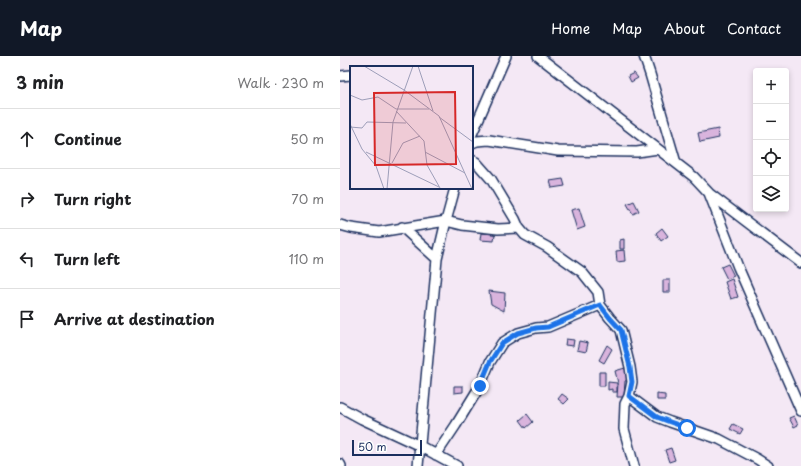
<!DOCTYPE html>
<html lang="en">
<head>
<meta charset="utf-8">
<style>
	body { margin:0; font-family:"Playpen Sans",sans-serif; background:#f6f6f6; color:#202124 }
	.controls { position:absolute; right:12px; top:12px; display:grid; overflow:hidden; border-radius:4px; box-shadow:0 2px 6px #0003 }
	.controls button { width:36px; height:36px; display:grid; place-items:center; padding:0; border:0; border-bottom:1px solid #e0e0e0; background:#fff; color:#202124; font:20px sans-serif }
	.scale { position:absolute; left:12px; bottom:10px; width:70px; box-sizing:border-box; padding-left:4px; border:2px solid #1b2f5e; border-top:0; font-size:11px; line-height:14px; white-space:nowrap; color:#1b2f5e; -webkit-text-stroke:3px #fff; paint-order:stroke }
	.stop { position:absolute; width:12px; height:12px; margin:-9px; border:3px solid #1a73e8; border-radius:50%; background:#fff }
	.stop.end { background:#1a73e8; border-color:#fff; box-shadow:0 1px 4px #0008 }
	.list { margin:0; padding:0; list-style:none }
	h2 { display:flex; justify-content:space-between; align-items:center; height:52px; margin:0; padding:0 16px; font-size:17px }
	h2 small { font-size:13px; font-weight:400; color:#757577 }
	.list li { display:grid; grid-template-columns:26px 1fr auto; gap:12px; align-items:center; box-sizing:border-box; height:60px; padding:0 16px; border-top:1px solid #e0e0e0 }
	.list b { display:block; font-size:15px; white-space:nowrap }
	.list em { font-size:13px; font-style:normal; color:#757577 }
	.icon { flex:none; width:22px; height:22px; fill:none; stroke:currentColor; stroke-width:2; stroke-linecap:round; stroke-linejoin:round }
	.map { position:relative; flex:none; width:461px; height:410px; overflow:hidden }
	header { display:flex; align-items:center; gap:24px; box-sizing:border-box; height:56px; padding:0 20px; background:#111827; color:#fff }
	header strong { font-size:19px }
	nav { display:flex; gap:22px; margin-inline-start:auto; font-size:14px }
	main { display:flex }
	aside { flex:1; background:#fff }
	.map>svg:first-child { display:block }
</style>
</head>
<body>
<header>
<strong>Map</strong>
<nav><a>Home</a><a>Map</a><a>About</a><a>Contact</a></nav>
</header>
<main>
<aside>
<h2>3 min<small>Walk · 230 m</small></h2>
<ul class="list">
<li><svg class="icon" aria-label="ahead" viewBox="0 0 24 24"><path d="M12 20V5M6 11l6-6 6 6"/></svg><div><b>Continue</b></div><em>50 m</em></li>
<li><svg class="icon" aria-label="right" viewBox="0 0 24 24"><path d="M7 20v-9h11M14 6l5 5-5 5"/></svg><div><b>Turn right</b></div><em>70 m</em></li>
<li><svg class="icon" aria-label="left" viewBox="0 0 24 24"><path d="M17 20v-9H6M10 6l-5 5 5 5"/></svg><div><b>Turn left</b></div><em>110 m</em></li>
<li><svg class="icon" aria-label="arrive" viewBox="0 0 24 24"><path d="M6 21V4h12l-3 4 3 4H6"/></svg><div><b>Arrive at destination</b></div></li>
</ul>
</aside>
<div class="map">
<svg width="461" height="410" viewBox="0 0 461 410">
	<rect width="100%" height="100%" fill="#f4e8f5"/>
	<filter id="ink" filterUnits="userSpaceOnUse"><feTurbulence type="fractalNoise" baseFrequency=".025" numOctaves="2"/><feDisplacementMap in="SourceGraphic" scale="8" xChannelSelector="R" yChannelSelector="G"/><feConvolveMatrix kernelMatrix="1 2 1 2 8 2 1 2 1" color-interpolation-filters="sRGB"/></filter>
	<g filter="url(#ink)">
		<!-- building -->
		<path fill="#d9b4dd" stroke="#1b2f5e" d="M294 17 298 22 291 26 288 20Z
			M378 73 379 82 360 86 358 77Z
			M223 123 225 130 212 132 210 125Z
			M294 145 299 155 293 158 287 148Z
			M239 152 245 171 237 174 231 154Z
			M322 172 328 180 321 185 316 177Z
			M141 177 155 178 154 185 140 184Z
			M284 183V193H280V184Z
			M284 194 285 205 277 206 276 195Z
			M388 208 394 220 387 223 381 211Z
			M392 223 398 241 391 243 385 226Z
			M323 224H330V236H323Z
			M149 235 165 237 164 255 151 248Z
			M226 283 234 284 233 290 225 289Z
			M239 285 248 287 246 296 237 294Z
			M267 289 272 293 264 307 259 304Z
			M285 312 288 324 285 325 284 341H277L278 327 275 315Z
			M259 316H265V330H259Z
			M268 326 277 327V336H272V333L268 334Z
			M114 330H123V336L114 337Z
			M222 338 229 343 224 348 218 343Z
			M317 338 325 339V344H317Z
			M187 358 193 366 186 372 180 364Z
			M454 360 458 369 454 371 449 362Z
			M393 368 403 373 400 378 390 373Z
			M331 392 335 404 329 406 325 394Z"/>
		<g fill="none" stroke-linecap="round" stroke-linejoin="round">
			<defs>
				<path id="minor" d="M198 0 354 121 369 137 398 211 461 355
					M304 0 310 18 336 107
					M0 20 11 19
					M132 78 166 0
					M132 87 137 85 149 84 218 95 297 96 318 93
					M132 104 136 106 151 123 175 163 179 172 185 179 207 191 242 216 258 236 260 249 270 262 281 274 290 311 292 326 289 340 285 348 284 373 294 410
					M370 138 461 207
					M0 169 11 172 39 176 106 165 122 169 158 173 179 172
					M62 171 97 203
					M289 340 317 361 330 366 379 383 417 403 428 410
					M0 351 22 363 80 390 117 410
					M96 399 116 369 140 330 150 306 162 287 178 277 196 272 208 271 260 249
					M0 408 1 410
					M78 410 97 203 106 165 115 132"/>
			</defs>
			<!-- minor casing -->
			<use href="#minor" stroke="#1b2f5e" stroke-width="12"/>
			<!-- minor -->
			<use href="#minor" stroke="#fff" stroke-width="9"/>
		</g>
	</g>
	<g fill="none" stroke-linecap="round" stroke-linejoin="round" filter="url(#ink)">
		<!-- route -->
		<path stroke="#1a73e8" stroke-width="5" d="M140 330 150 306 162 287 178 277 196 272 208 271 260 249 270 262 281 274 290 311 292 326 289 340 317 361 330 366 347 372"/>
	</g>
	<!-- overview -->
	<g transform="translate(10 10)">
		<rect width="123" height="123" fill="#f4e8f5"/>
		<path fill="none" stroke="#9d9eb9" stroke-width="1" d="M14 0 54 24 89 50 122 123M68 0 83 45M0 29 12 34 28 31 46 43H79M46 45 74 75 77 99 90 122M89 51 123 76M0 58 12 83 26 100 34 123M0 61 12 62 17 56 56 57M16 86 89 121M75 86 115 107M42 97 53 77 70 70M37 123 43 56 63 0"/>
		<path fill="#d62828" fill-opacity="0.15" stroke="#d62828" stroke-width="2" d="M105 26 106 98 25 99 24 27Z"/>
		<rect width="123" height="123" fill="none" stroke="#1b2f5e" stroke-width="2"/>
	</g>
</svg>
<div class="controls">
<button>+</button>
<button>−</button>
<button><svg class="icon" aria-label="locate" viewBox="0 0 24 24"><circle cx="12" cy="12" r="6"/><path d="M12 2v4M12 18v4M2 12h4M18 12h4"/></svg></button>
<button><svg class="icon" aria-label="layers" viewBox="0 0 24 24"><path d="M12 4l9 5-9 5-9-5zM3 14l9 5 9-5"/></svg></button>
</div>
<div class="scale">50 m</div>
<div class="stop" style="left:347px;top:372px"></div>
<div class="stop end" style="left:140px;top:330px"></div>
</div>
</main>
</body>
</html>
